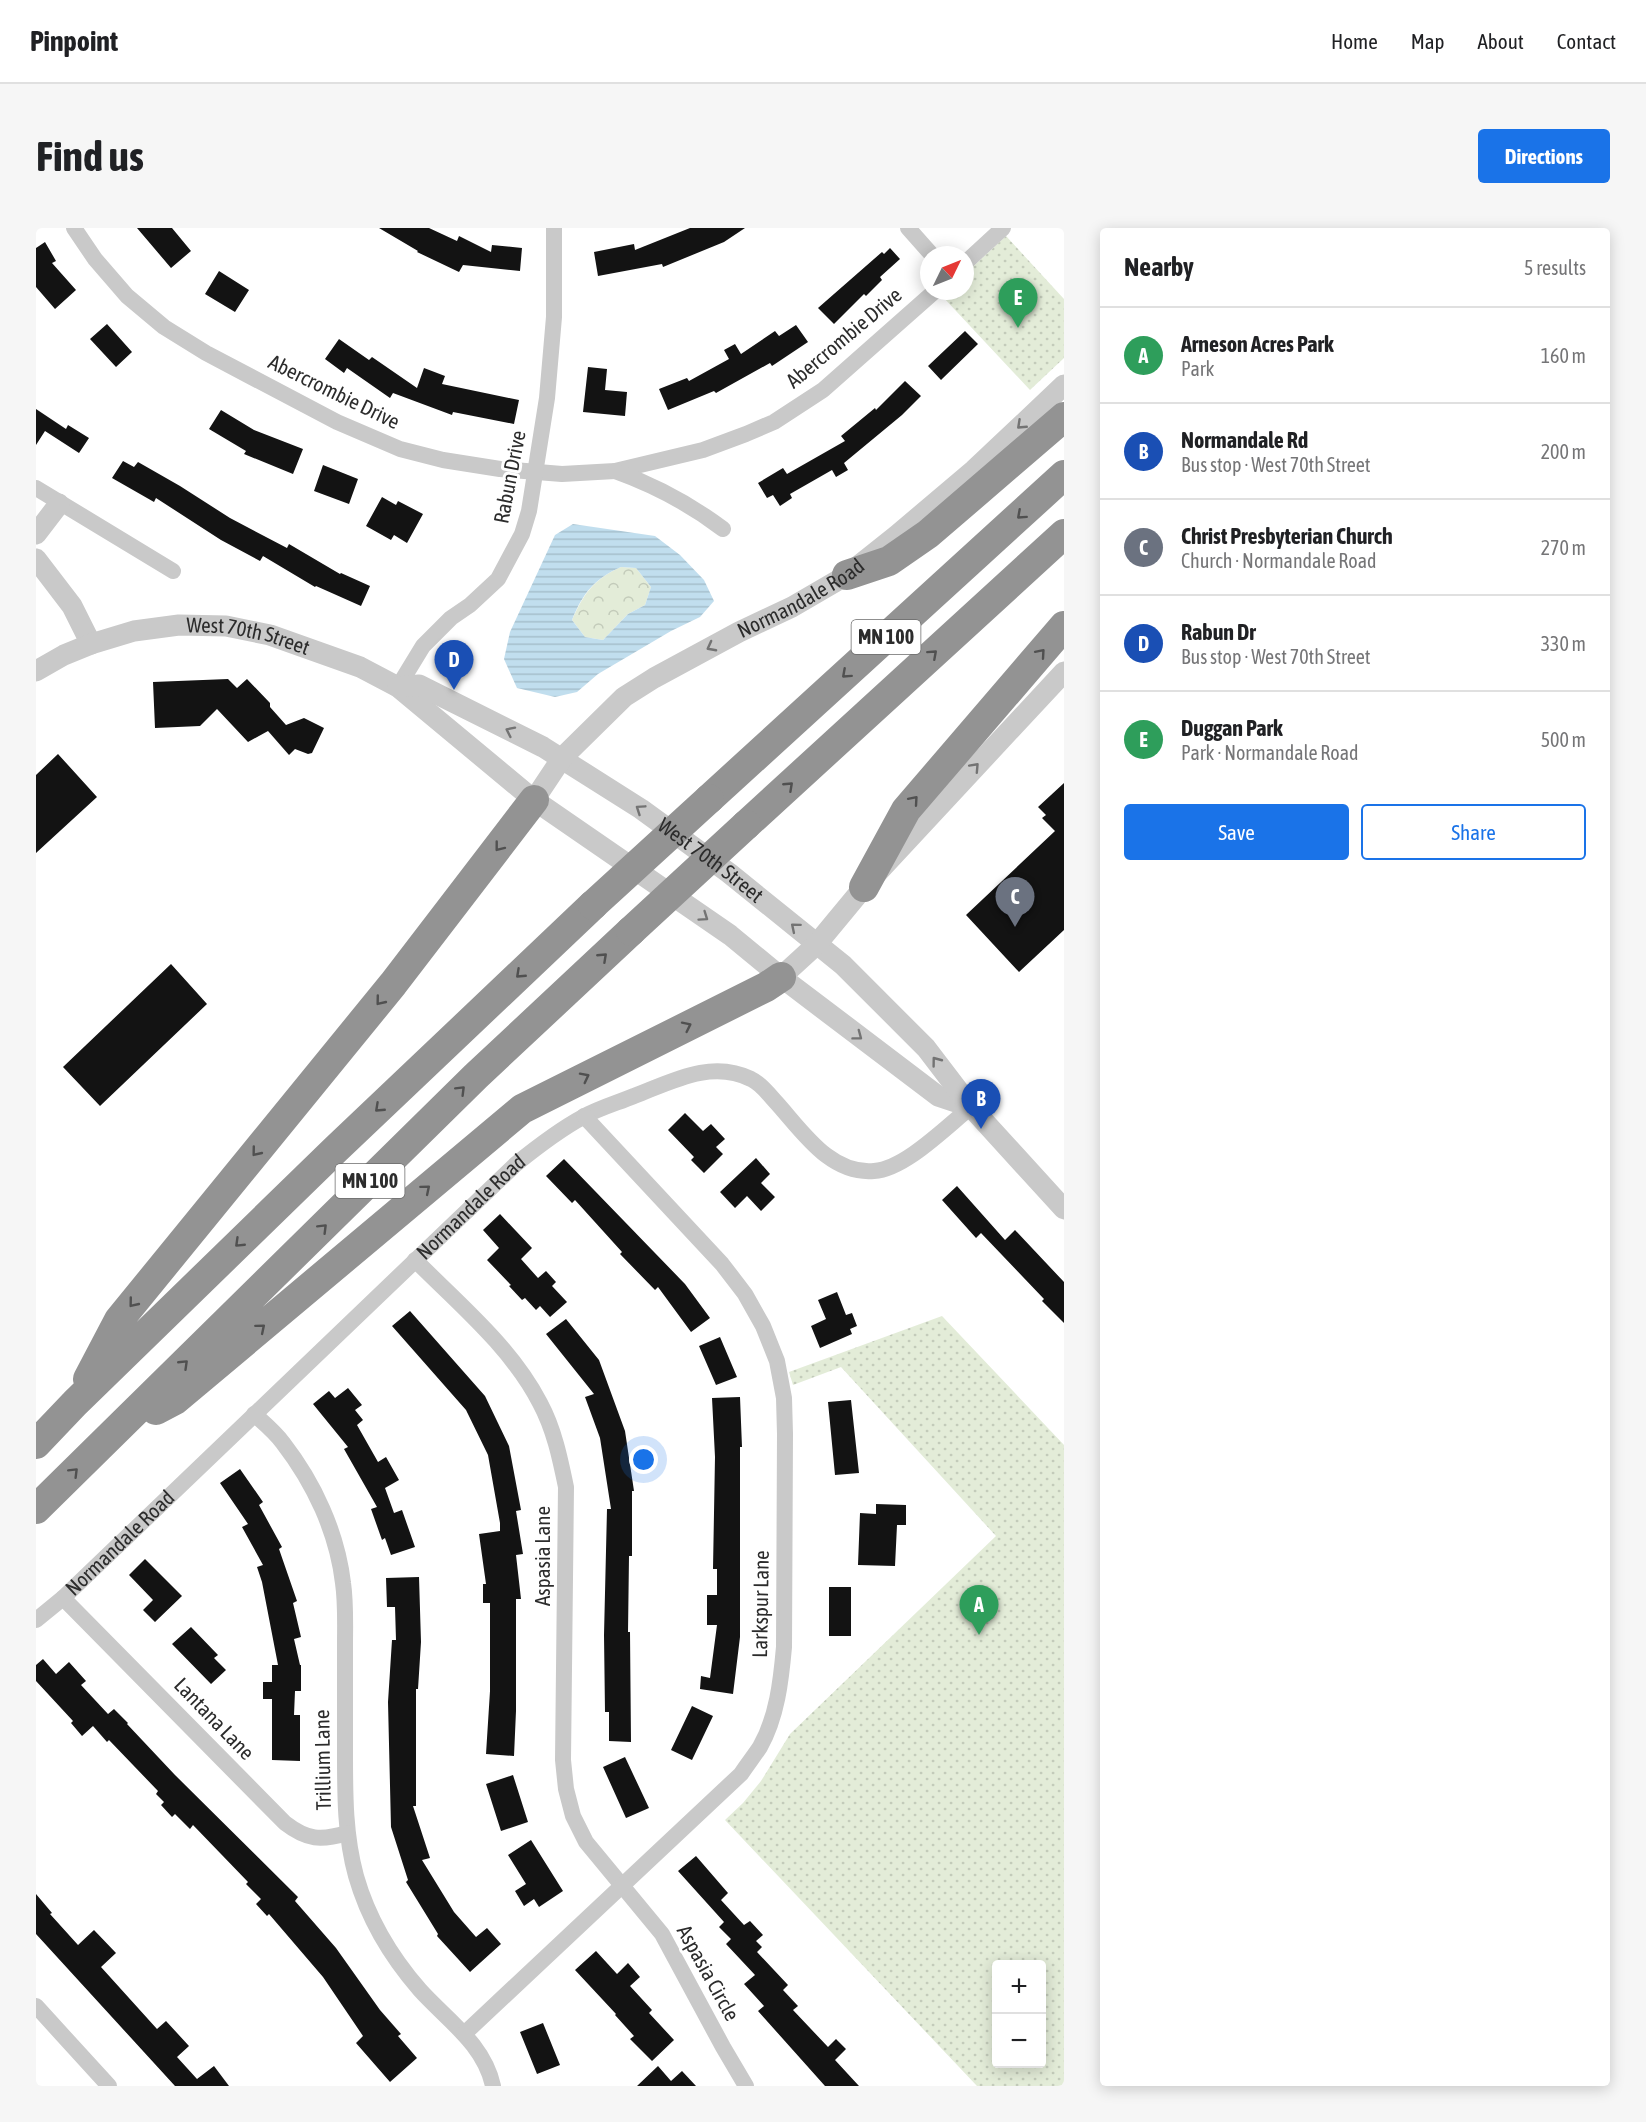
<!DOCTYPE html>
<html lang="en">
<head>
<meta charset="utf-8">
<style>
	body { margin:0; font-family:"Asap Condensed",sans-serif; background:#f6f6f6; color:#202124 }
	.controls { position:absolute; right:18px; bottom:18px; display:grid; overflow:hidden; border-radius:6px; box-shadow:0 3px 15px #0003 }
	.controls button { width:54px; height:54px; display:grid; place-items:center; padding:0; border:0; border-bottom:2px solid #e0e0e0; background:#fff; color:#202124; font:30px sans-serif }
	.compass { position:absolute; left:884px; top:18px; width:54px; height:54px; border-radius:50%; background:#fff; box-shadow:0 3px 15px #0003; rotate:47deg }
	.you { position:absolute; left:608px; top:1232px; width:21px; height:21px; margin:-15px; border:4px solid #fff; border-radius:50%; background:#1a73e8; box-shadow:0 0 0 9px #1a73e833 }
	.badge { display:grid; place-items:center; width:39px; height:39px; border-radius:50%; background:#1a73e8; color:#fff; font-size:20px; font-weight:700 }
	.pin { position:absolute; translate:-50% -50px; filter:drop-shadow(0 2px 3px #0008) }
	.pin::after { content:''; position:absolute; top:32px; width:21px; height:18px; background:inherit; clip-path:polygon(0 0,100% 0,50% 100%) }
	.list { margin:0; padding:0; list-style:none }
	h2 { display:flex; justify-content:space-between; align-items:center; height:78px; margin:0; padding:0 24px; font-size:26px }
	h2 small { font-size:20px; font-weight:400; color:#757577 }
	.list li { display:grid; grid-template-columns:39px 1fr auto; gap:18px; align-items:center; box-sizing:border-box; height:96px; padding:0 24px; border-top:2px solid #e0e0e0 }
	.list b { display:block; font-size:22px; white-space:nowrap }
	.list p { margin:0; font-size:20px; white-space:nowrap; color:#757577 }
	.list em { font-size:20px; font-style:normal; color:#757577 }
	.actions { display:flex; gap:12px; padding:18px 24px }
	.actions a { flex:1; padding:14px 0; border:2px solid #1a73e8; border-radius:6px; text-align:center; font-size:21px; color:#1a73e8 }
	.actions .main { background:#1a73e8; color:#fff }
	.map { position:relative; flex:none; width:1028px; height:1858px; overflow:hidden; border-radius:6px }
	header { display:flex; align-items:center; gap:36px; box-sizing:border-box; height:84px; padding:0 30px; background:#fff; border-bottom:2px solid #e0e0e0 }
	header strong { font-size:28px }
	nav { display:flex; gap:33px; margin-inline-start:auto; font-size:21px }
	.intro { display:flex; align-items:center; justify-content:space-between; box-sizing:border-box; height:144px; padding:0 36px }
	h1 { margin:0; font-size:42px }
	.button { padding:15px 27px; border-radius:6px; background:#1a73e8; color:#fff; font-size:21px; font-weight:700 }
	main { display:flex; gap:36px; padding:0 36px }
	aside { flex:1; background:#fff; border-radius:6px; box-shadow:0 3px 15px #0003 }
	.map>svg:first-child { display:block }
</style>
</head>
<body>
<header>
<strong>Pinpoint</strong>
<nav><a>Home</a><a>Map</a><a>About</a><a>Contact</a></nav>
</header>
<div class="intro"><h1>Find us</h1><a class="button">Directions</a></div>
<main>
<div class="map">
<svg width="1028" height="1858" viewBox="0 0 1028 1858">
	<defs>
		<pattern id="forest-crowns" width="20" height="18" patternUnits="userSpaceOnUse" patternTransform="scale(1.5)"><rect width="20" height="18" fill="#e3ecd8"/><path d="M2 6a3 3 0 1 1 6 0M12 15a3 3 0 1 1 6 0" fill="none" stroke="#c3cbba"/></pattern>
		<pattern id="park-dots" width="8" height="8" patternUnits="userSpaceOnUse" patternTransform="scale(1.5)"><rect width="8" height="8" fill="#e3ecd8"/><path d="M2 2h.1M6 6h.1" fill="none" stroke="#c3cbba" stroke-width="1.8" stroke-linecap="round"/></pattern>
		<pattern id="water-rules" width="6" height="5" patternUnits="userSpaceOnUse" patternTransform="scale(1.5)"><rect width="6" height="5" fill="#c1deee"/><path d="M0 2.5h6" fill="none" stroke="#a6bfcc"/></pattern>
	</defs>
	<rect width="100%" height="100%" fill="#fff"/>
	<!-- forest -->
	<path fill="url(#forest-crowns)" d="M585 339 600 340 615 359 609 377 592 386 567 412 549 409 536 392C548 365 558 351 585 339Z"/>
	<!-- park -->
	<path fill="url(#park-dots)" fill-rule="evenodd" d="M970 8 1028 71V130L994 162 906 68 911 63H929V46Z
		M906 1088 1028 1217V1858H941L689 1592 707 1575 725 1553 754 1506 960 1308 805 1139 757 1157 753 1144ZM960 1736H1005V1836H960Z"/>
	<!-- water -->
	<path fill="url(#water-rules)" fill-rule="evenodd" d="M537 296 619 308 644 327 668 352 678 373 664 389 635 403 562 446 541 464 519 469 481 460 468 431 474 404 519 307ZM585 339 600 340 615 359 609 377 592 386 567 412 549 409 536 392C547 365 558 351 585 339Z"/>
	<!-- building -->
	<path fill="#131313" d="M101 0H136L155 23 135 40Z
		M343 0H393L421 13 423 8 455 24 456 17 486 20 484 43 427 37 423 44 381 24 382 23Z
		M654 0H709L688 14 627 39 626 36 562 48 558 24 598 16 599 22Z
		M9 14 20 33 16 35 40 62 19 81 0 59V20Z
		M854 20 864 31 844 49 846 52 830 68 828 66 798 96 782 80 846 24 848 26Z
		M183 43 213 62 199 84 169 66Z
		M71 96 96 124 80 139 54 111Z
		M760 97 772 114 736 138 734 135 680 165 678 163 632 182 623 161 651 150 653 153 693 131 688 122 699 116 705 126 739 103 743 108Z
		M929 103 942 116 905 152 892 138Z
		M303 111 333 132 336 129 381 160 388 140 409 148 406 156 483 172 478 196 417 184 416 187 357 165 354 170 311 140 308 145 289 131Z
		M552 139 571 141 569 162 591 164 589 188 547 184Z
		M869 153 885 168 866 187 808 235 812 242 800 249 796 242 754 266 756 270 744 278 737 267 731 270 722 255 747 240 751 246 809 213 805 208 839 180 840 182Z
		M0 181 30 201 32 197 53 210 43 225 9 203 0 217Z
		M185 182 218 202 267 221 257 246 208 226 210 223 173 201Z
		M87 233 98 239 102 234 144 258 194 290 251 320 253 316 304 346 305 345 334 358 325 378 280 358 279 359 227 328 224 333 185 312 120 270 118 274 76 250Z
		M287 237 322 251 313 276 278 263Z
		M346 269 360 277 362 273 387 286 371 315 358 307 355 312 330 298Z
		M192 451 201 460 211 451 234 475V479L250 497 268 490 288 500 276 525 272 526 259 521 253 527 232 503 212 514 181 481 164 498 119 500 117 454Z
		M22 526 61 569 0 625V547Z
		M1028 555V702L983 744 930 687 1019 603 1006 590 1010 587 1002 579Z
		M135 736 171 776 64 878 27 839Z
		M649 885 667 903 675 896 689 911 680 919 687 926 668 945 655 932 658 929 632 902Z
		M720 930 734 946 725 955 739 969 725 983 711 968 699 980 684 964Z
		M528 931 649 1056 674 1090 655 1104 622 1059 619 1062 584 1026 586 1024 539 972 536 975 510 948Z
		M921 958 969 1012 979 1002 1028 1054V1095L1006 1073 1008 1071 945 1005 940 1010 906 972Z
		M464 986 496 1020 485 1031 502 1050 510 1043 520 1054 516 1058 531 1074 514 1089 504 1078 500 1082 489 1070 486 1072 473 1058 475 1057 451 1032 463 1020 447 1002Z
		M801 1064 810 1087 816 1085 821 1098 814 1101 816 1106 784 1120 775 1098 790 1091 782 1072Z
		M374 1083 449 1168 473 1218 485 1282 480 1283 487 1326 480 1327 485 1371H480V1483L478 1528 450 1526 454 1463V1375H447V1356H450L443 1306 464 1303V1295L452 1227 430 1182 356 1098Z
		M530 1091 563 1132 589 1203 598 1263H596V1328H593L592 1404H594L595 1514 573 1513V1484H569L568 1407 571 1281H575L564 1210 549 1169 558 1166 510 1106Z
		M684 1109 701 1149 680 1157 663 1118Z
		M312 1160 326 1177 319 1182 327 1192 321 1197 342 1234 350 1229 363 1252 349 1260 358 1285 366 1282 379 1319 355 1327 349 1310 346 1312 335 1281 341 1279 308 1221 312 1219 277 1176 293 1163 299 1170Z
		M704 1169 706 1219H704V1409L697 1466 664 1461 665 1448 674 1450 681 1397H671V1367H681V1341H677L679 1229 676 1170Z
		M815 1172 823 1245 799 1247 792 1174Z
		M204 1241 227 1274 223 1277 246 1319 243 1321 261 1373 257 1375 265 1409 258 1411 264 1437H265V1463H259L258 1487H264V1533L236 1532V1471H227V1454H236V1437H242L226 1354 221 1339 227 1337 206 1299 212 1296 184 1255Z
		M840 1276 870 1277V1297H861L859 1338 822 1337 824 1285 840 1286Z
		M109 1331 146 1368 119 1394 107 1382 117 1372 93 1347Z
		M383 1349 385 1414 382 1461H380V1578H377L394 1630 386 1632 418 1684 440 1709 451 1700 465 1716 434 1744 401 1708 402 1706 370 1654 372 1652 355 1599 352 1474 356 1412H360L359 1379H351L350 1350Z
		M793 1359H815V1408H793Z
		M155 1399 182 1427 178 1430 190 1442 175 1456 136 1416Z
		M7 1431 20 1446 33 1434 50 1453 45 1457 72 1486 78 1481 92 1495 91 1496 139 1547 262 1669 259 1673 300 1720 344 1782 365 1806 362 1808 381 1830 354 1854 320 1815 327 1808 287 1749 233 1686 231 1688 220 1676 225 1671 210 1656 212 1654 157 1597 154 1601 139 1586 136 1589 125 1577 128 1574 120 1566 122 1563 73 1512 71 1514 57 1498 46 1508 35 1495 37 1493 0 1453V1437Z
		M656 1478 677 1488 656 1532 635 1522Z
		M589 1529 613 1580 590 1590 567 1539Z
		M477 1547 492 1594 465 1603 450 1556Z
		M495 1612 527 1663 503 1679 498 1671 488 1678 479 1663 490 1656 472 1627Z
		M660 1628 692 1665 685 1672 708 1697 714 1693 727 1707 720 1713 726 1719 721 1724 752 1757 747 1762 762 1778 757 1782 792 1819 800 1811 810 1821 799 1832 823 1858H789L722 1783 728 1778 708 1756 719 1747 690 1716 695 1711 683 1699 688 1694 642 1643Z
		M0 1666 16 1685 14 1686 42 1717 58 1702 80 1725 65 1739 121 1801 130 1793 153 1818 141 1829 161 1851 178 1838 193 1858H139L0 1706Z
		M560 1723 581 1746 592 1735 604 1749 594 1758 616 1782 613 1785 638 1812 616 1833 594 1811 598 1808 579 1787 580 1786 539 1742Z
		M507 1795 524 1837 501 1846 484 1804Z
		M622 1838 635 1853 646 1843 660 1858H601Z"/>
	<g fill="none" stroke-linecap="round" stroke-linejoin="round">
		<!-- minor -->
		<g stroke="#c9c9c9" stroke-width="16">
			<path d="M38 0 59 31 91 68 128 99 170 125 301 194 364 221 407 232 464 241 526 246 579 243 667 222 710 206 738 194 787 162 899 63"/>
			<path d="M872 0 896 27"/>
			<path d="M929 35 967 0"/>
			<path d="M579 243C618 257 654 276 687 301"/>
			<path d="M0 260 137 343"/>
			<path d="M362 459 387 418 415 390 434 377 462 351 486 306 493 283 511 170 518 89V0"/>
			<path d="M379 1032C423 1076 475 1119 504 1175 518 1201 524 1230 530 1259L527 1532 530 1561 537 1588 550 1614 626 1706 687 1819 710 1858"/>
			<path d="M218 1186C228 1195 239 1204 247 1215 278 1255 301 1304 307 1355 310 1375 309 1397 309 1418 309 1454 309 1491 309 1527 309 1568 309 1608 320 1648 332 1690 356 1730 384 1762 411 1792 448 1816 457 1858"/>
			<path d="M27 1370 249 1595C271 1612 285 1613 311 1605"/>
			<path id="s1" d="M0 1392 27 1370 480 936C501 919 523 902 547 889 563 880 581 875 598 868 635 854 675 831 715 851 724 855 732 865 738 872 765 901 793 947 838 943 869 941 910 899 935 879"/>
			<path d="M0 1778 73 1858"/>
			<path d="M428 1806 705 1546C711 1537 718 1528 724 1519 741 1489 745 1453 748 1419L749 1206 748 1170 741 1133 727 1098 709 1066 686 1036 548 888"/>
		</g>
		<!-- tertiary -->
		<g stroke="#c9c9c9" stroke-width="21">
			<path d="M0 306 23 276"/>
			<path d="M0 331 36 378 55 416"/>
			<path id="s2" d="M0 443 28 427 55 416 98 403 143 397 190 398 234 407 324 439 362 459 498 572 694 707 745 749 902 868 935 879"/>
			<path id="s3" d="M362 459 383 457 507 519 605 581 693 645 807 737 890 820 935 879 1028 981"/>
			<path id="s4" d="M498 572 526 530 588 469 618 450 703 404 756 379 811 347 860 308 938 242 1028 157"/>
			<path d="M745 749 780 717 828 659 1028 444"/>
		</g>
		<!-- motorway -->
		<path stroke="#939393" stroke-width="30" d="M811 347 853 333 892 306 1028 189
			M673 571 1028 247
			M710 597 1028 306
			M828 659 870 582 1028 398
			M52 1151 83 1092 357 756 498 572
			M120 1182 139 1172 486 881 730 759 745 749
			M0 1216 39 1175 300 921 557 677
			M0 1281 440 848 595 703"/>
		<!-- motorway-bridge -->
		<path stroke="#939393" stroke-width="30" d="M557 677 673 571
			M595 703 710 597"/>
	</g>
	<!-- one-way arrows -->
	<defs><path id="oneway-chevron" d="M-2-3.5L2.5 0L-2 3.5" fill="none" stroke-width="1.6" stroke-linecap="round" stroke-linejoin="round" transform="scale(1.5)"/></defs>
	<g stroke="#737373">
		<use href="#oneway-chevron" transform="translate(985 197) rotate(137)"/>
		<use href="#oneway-chevron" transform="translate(675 419) rotate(152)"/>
		<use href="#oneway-chevron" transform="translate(474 503) rotate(-154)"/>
		<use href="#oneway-chevron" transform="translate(939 539) rotate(-47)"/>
		<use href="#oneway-chevron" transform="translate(604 581) rotate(-146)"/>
		<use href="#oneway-chevron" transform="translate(668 689) rotate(35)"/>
		<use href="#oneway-chevron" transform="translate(759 699) rotate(-140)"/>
		<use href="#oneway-chevron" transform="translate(822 808) rotate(37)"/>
		<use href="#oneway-chevron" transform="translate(900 833) rotate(-127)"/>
	</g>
	<g stroke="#505050">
		<use href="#oneway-chevron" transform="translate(985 287) rotate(138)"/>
		<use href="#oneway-chevron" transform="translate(1005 425) rotate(-49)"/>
		<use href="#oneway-chevron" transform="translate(897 426) rotate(-42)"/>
		<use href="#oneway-chevron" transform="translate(810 446) rotate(138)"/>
		<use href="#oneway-chevron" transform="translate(753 558) rotate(-43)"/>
		<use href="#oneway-chevron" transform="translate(878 572) rotate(-49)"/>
		<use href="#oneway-chevron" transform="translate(463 619) rotate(128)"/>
		<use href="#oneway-chevron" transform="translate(567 729) rotate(-43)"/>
		<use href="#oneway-chevron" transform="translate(484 746) rotate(137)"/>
		<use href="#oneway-chevron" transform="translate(344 773) rotate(129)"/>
		<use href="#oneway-chevron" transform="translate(651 798) rotate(-26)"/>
		<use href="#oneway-chevron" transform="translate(549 849) rotate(-27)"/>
		<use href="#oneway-chevron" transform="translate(425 862) rotate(-45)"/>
		<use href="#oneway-chevron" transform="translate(343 880) rotate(137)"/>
		<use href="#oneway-chevron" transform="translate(220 924) rotate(129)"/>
		<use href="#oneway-chevron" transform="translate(390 961) rotate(-40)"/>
		<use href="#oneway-chevron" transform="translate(287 1000) rotate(-45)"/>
		<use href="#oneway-chevron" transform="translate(203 1015) rotate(136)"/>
		<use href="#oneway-chevron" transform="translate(97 1075) rotate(129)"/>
		<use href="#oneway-chevron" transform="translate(225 1100) rotate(-40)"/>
		<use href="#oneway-chevron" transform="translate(148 1136) rotate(-44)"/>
		<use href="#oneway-chevron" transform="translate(38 1244) rotate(-45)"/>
	</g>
	<g text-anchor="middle" stroke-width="6" stroke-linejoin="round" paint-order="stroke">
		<!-- shield labels -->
		<g fill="#fff" stroke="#6b6b6b" stroke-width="1.5">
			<rect x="815.5" y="392" width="69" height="34" rx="4.5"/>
			<rect x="299.5" y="936" width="69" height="34" rx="4.5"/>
		</g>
		<g font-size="20" font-weight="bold" fill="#2c2c2c">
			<text x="850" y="416">MN 100</text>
			<text x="334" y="960">MN 100</text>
		</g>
		<!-- street labels -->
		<g font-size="21" fill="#2c2c2c" stroke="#fff">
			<text transform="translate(808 110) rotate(-40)" y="7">Abercrombie Drive</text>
			<text transform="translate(298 164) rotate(26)" y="7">Abercrombie Drive</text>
			<text transform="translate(474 249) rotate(-79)" y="7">Rabun Drive</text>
			<text dy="7" stroke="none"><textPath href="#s4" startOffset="340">Normandale Road</textPath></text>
			<text dy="7" stroke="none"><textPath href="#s2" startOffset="222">West 70th Street</textPath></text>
			<text dy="7" stroke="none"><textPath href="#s3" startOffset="362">West 70th Street</textPath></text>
			<text dy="7" stroke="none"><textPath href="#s1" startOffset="600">Normandale Road</textPath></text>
			<text dy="7" stroke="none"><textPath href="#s1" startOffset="114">Normandale Road</textPath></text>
			<text transform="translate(507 1328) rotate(-90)" y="7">Aspasia Lane</text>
			<text transform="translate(725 1376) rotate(-89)" y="7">Larkspur Lane</text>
			<text transform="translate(178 1491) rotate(46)" y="7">Lantana Lane</text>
			<text transform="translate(287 1532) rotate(-91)" y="7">Trillium Lane</text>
			<text transform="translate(672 1745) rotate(61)" y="7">Aspasia Circle</text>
		</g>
	</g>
</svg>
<div class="controls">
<button>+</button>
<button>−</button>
</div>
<svg class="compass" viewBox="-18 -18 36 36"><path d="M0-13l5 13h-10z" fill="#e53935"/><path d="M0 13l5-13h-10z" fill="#757577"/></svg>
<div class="you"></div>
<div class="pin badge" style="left:943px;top:1407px;background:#2e9e5b">A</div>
<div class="pin badge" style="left:945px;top:901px;background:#1a4fb4">B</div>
<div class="pin badge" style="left:979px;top:699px;background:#6b7280">C</div>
<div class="pin badge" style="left:418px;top:462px;background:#1a4fb4">D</div>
<div class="pin badge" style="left:982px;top:100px;background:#2e9e5b">E</div>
</div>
<aside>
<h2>Nearby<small>5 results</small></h2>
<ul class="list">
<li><span class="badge" style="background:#2e9e5b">A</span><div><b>Arneson Acres Park</b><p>Park</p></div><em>160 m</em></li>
<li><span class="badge" style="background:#1a4fb4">B</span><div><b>Normandale Rd</b><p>Bus stop · West 70th Street</p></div><em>200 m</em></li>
<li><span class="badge" style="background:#6b7280">C</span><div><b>Christ Presbyterian Church</b><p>Church · Normandale Road</p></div><em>270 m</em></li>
<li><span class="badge" style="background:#1a4fb4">D</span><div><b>Rabun Dr</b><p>Bus stop · West 70th Street</p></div><em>330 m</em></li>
<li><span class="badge" style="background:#2e9e5b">E</span><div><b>Duggan Park</b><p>Park · Normandale Road</p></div><em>500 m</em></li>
</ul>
<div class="actions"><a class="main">Save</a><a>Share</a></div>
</aside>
</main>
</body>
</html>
